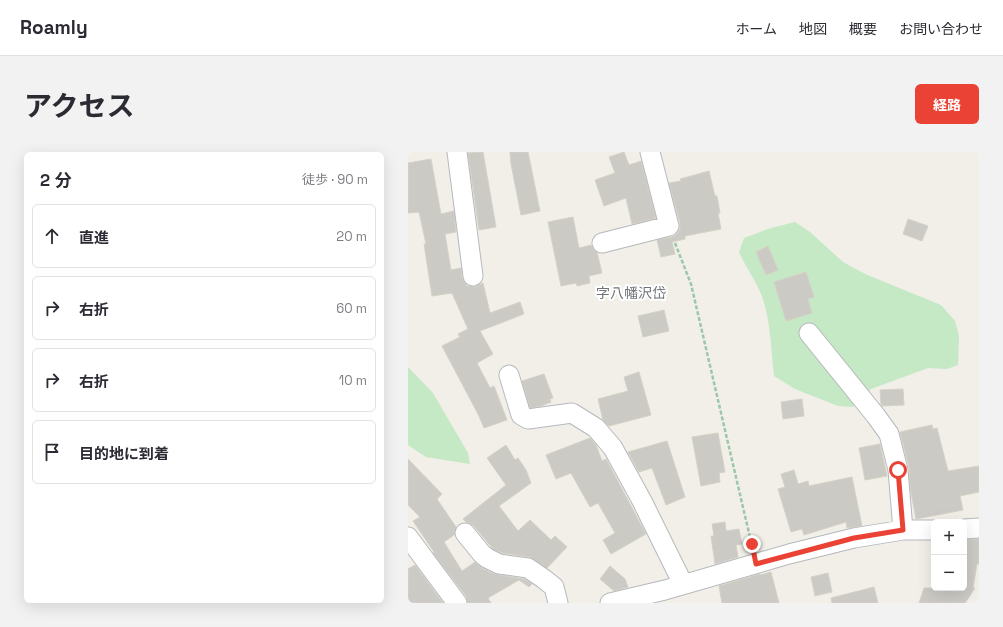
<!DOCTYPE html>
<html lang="ja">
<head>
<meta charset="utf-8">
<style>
	body { margin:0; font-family:"Space Grotesk","Noto Sans JP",sans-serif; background:#f2f2f3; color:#2b2b33 }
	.controls { position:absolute; right:12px; bottom:12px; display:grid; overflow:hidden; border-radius:6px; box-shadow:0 4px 16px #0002 }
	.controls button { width:36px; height:36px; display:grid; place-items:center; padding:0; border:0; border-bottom:1px solid #e1e1e2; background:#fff; color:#2b2b33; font:20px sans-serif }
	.stop { position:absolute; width:12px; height:12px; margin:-9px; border:3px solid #ea4335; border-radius:50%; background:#fff }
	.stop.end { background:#ea4335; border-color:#fff; box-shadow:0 1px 4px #0008 }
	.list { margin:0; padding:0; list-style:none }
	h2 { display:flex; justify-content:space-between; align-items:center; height:52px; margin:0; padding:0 16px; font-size:17px }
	h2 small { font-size:13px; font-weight:400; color:#7c7c81 }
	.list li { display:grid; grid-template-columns:26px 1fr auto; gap:12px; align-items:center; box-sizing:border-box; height:64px; margin:0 8px 8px; padding:0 8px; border:1px solid #e1e1e2; border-radius:6px }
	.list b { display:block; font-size:15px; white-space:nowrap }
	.list em { font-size:13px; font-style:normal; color:#7c7c81 }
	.icon { flex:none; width:22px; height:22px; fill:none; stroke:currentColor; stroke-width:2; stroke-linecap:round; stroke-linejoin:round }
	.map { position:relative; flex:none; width:571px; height:451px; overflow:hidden; border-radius:6px }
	header { display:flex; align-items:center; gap:24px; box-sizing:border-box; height:56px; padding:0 20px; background:#fff; border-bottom:1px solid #e1e1e2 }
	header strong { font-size:19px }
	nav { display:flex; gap:22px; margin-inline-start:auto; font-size:14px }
	.intro { display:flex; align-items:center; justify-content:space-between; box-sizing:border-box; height:96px; padding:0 24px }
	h1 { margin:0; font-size:28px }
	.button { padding:10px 18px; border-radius:6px; background:#ea4335; color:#fff; font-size:14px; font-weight:700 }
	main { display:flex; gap:24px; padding:0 24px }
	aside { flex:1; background:#fff; border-radius:6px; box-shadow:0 4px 16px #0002 }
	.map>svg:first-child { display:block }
</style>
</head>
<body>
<header>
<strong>Roamly</strong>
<nav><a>ホーム</a><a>地図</a><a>概要</a><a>お問い合わせ</a></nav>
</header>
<div class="intro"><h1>アクセス</h1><a class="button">経路</a></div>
<main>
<aside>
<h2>2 分<small>徒歩 · 90 m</small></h2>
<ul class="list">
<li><svg class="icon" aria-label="ahead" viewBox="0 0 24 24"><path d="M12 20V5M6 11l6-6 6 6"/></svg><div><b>直進</b></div><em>20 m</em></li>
<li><svg class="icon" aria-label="right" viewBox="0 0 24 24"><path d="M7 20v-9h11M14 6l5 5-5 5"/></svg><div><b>右折</b></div><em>60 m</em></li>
<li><svg class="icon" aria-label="right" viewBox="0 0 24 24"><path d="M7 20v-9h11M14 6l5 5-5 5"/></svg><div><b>右折</b></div><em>10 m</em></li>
<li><svg class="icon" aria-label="arrive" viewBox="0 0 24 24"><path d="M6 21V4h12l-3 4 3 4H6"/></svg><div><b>目的地に到着</b></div></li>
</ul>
</aside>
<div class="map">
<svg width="571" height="451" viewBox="0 0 571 451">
	<rect width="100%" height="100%" fill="#f1efe8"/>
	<!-- green -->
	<path fill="#c5e8c5" d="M387 70 402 80 435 110 457 122 533 153 547 169 551 184 550 213 539 217 520 216 463 237 445 255 430 254 387 237 366 224C363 198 363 172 355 147 349 130 338 116 331 100L336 86 363 76Z
		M0 215 25 241 60 301 62 312 18 305 0 293Z"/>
	<!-- building -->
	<path fill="#cccac5" stroke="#d6d1c6" d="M75 0 88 75 71 78 60 1Z
		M102 0H120L132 59 113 63 103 12Z
		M216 0 221 13 233 9 248 66 224 72 218 46 196 54 187 28 207 21 201 5Z
		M23 7 33 62 46 59 48 80 37 82 43 118 53 116 54 126 59 134 67 135 75 131 82 161 112 150 116 162 72 179 85 202 69 211 82 236 86 234 99 268 76 276 70 262 34 194 52 185 50 182 60 177 44 141 24 144 16 92H18L11 60 0 61V11Z
		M301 19 307 44H309L312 61H310L313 77 277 84V87L264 90 267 102 253 105 249 88 264 85 269 82 272 77V71L261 31 273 29 272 27Z
		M165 65 171 96 183 93 186 98 189 100 194 121 181 124 182 131 169 134 168 131 153 134 140 70Z
		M500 67 520 74 514 89 495 82Z
		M360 94 370 118 358 123 348 100Z
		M398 120 406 145 400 147 404 161 378 169 366 130Z
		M256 158 261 179 235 185 230 164Z
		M231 220 243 263 201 274 195 268 190 247 220 239 216 225Z
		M136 222 145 246 142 247 143 250 133 254 122 256 114 229Z
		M495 237 496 253 474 254 473 252 472 238Z
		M394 247 396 264 375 267 373 250Z
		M524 273 525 277 529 276 540 319 571 314V340L552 344 555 358 508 367 502 335 501 315 492 280Z
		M310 281 317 320 311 321 312 330 293 334 284 285Z
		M182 286 188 293 194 309 198 307 238 382 203 402 195 388 207 381 190 351 182 355 163 321 148 327 138 303Z
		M259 289 277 345 258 353 244 316 231 320 220 300Z
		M472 292 479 324 457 328 451 296Z
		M98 293 107 308 110 306 118 318 123 331 91 354 110 379 122 368 143 388 147 384 159 395 139 416 122 405 94 401 85 397 66 374 61 371 58 370 55 367 98 333 79 306Z
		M0 307 34 342 29 347 48 375 46 383 36 390 54 419 67 410 74 416 86 422 116 427 124 432 121 435 111 428 80 446 83 451H60L58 444 25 401 26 400 5 369 12 365 0 353Z
		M386 318 390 332 400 329 401 334 444 325 454 374 439 376 438 370 396 383 394 377 383 380 370 337 377 335 373 322Z
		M317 370 318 379 331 377 334 392 328 393 330 405 307 412 303 384H306L304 372Z
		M571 387V412H569L565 436H567L557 451H511L516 436H556V388Z
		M7 413 35 451H0V417Z
		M202 414 217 427 220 435 206 439 192 427Z
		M363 420 371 451H314L311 434 352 422V423Z
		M420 421 424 440 407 444 403 425Z
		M466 435 470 451H424L423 446Z"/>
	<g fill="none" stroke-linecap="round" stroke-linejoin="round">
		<defs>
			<path id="minor" d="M49 0 65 124
				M194 91 261 74 242 0
				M401 181 468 264 481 282 490 318 495 378
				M101 223 113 263 120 267 164 261 188 276 205 296 234 349 275 432
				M556 377 571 376
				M57 381 74 402 79 406 91 412 120 416 136 427 146 435 150 451
				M0 385 49 451
				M202 451 257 438 381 402 446 386 495 378H526"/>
		</defs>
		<!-- minor casing -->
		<use href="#minor" stroke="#b5b8bc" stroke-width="21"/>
		<!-- path -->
		<path stroke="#9cc7a9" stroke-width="2.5" stroke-dasharray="4 2" stroke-linecap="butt" d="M267 91 283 132 344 394"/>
		<!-- minor -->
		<use href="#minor" stroke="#fff" stroke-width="19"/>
	</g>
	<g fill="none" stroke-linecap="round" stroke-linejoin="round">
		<!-- route -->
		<path stroke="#ea4335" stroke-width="5" d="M344 392 348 412 446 386 495 378 490 318"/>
	</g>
	<g text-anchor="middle" stroke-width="4" stroke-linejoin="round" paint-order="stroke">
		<!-- quarter labels -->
		<g font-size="14" fill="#70757a" stroke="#fff">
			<text x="223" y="146">字八幡沢岱</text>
		</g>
	</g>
</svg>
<div class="controls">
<button>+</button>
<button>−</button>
</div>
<div class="stop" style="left:490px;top:318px"></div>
<div class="stop end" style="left:344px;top:392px"></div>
</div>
</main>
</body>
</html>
